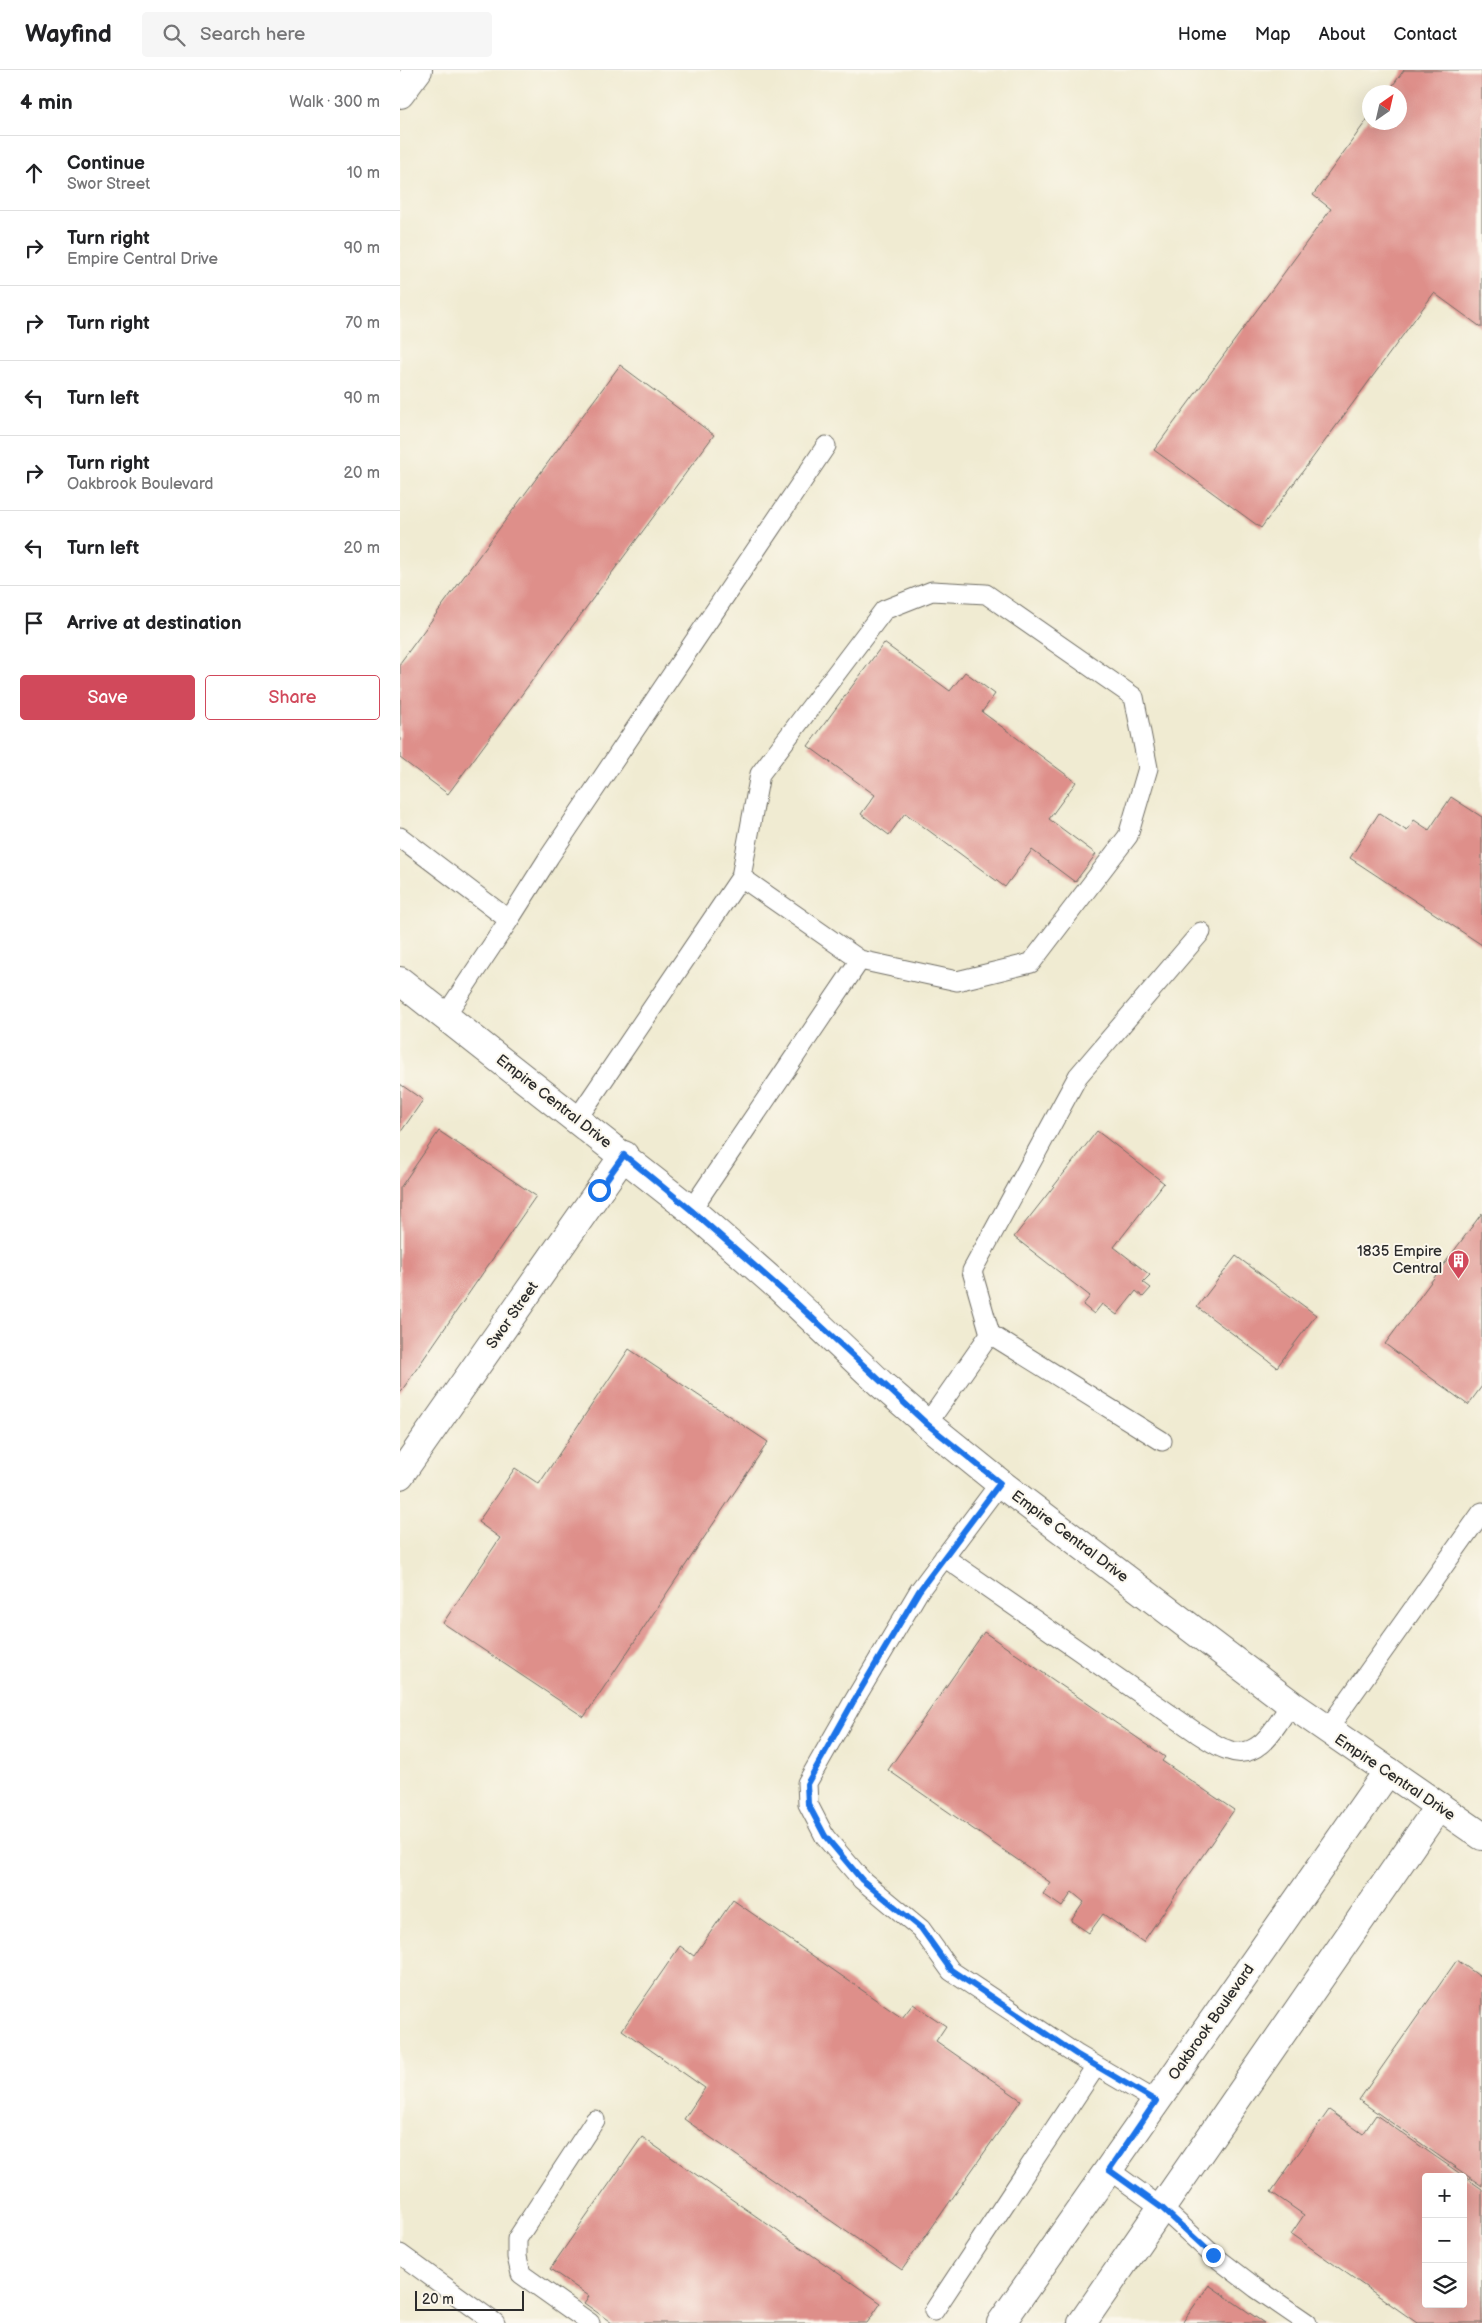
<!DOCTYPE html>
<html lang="en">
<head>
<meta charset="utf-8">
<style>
	body { margin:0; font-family:"Balsamiq Sans",sans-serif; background:#f6f6f6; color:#202124 }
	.controls { position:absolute; right:15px; bottom:15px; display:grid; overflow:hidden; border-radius:5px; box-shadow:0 5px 20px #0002 }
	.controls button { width:45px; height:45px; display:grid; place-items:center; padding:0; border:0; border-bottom:1px solid #e0e0e0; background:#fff; color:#202124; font:25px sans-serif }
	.compass { position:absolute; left:962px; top:15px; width:45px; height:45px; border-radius:50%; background:#fff; box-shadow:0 5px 20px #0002; rotate:34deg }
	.scale { position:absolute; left:15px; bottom:12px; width:109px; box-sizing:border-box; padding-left:5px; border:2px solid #2b2b2b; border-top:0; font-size:14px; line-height:18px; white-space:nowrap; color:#2b2b2b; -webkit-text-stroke:4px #fbf7ec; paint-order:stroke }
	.stop { position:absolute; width:15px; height:15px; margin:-11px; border:4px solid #1a73e8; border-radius:50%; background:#fff }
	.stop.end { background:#1a73e8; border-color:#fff; box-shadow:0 1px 5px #0008 }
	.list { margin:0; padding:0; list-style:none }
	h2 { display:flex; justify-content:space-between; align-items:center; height:65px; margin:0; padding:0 20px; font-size:21px }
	h2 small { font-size:16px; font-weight:400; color:#757577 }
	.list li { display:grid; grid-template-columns:32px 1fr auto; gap:15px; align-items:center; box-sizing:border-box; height:75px; padding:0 20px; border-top:1px solid #e0e0e0 }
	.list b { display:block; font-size:19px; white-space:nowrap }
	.list p { margin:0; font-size:16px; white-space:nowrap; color:#757577 }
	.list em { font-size:16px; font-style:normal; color:#757577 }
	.actions { display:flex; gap:10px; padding:15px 20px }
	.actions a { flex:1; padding:11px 0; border:1px solid #d1495b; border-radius:5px; text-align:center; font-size:18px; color:#d1495b }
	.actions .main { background:#d1495b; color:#fff }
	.icon { flex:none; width:28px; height:28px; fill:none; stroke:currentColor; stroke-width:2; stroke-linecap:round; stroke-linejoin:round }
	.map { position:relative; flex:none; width:1082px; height:2253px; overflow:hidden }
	header { display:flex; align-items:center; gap:30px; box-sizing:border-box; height:70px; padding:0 25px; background:#fff; border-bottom:1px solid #e0e0e0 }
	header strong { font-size:24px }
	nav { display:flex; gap:28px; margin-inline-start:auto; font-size:18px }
	.search { width:350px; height:45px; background:#f6f6f6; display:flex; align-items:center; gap:12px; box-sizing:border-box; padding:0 18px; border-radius:5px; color:#757577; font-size:19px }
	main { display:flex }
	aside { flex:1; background:#fff }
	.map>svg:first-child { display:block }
</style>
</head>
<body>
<header>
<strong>Wayfind</strong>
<div class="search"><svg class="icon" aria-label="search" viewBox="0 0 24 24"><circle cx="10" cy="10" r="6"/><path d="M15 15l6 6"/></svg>Search here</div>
<nav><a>Home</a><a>Map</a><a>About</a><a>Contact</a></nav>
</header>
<main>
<aside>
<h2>4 min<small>Walk · 300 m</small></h2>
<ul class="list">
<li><svg class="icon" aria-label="ahead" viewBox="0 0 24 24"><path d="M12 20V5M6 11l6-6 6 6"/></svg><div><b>Continue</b><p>Swor Street</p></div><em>10 m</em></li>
<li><svg class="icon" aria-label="right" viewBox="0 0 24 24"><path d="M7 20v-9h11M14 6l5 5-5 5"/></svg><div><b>Turn right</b><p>Empire Central Drive</p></div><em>90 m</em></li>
<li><svg class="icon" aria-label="right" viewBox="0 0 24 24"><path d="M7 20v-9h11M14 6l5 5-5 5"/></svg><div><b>Turn right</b></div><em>70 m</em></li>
<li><svg class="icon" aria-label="left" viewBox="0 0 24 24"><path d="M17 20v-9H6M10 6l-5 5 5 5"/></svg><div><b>Turn left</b></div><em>90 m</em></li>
<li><svg class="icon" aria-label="right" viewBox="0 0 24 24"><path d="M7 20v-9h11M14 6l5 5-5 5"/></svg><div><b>Turn right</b><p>Oakbrook Boulevard</p></div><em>20 m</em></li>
<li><svg class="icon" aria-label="left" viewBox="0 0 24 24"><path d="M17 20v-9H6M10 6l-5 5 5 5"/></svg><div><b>Turn left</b></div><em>20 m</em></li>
<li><svg class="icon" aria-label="arrive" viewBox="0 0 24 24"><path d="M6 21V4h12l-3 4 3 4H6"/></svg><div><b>Arrive at destination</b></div></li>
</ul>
<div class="actions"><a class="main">Save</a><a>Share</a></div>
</aside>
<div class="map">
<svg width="1082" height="2253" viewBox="0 0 1082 2253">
	<rect width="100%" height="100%" fill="#fbf7ec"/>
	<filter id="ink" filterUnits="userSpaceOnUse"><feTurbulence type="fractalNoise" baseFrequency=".02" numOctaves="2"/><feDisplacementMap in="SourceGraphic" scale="10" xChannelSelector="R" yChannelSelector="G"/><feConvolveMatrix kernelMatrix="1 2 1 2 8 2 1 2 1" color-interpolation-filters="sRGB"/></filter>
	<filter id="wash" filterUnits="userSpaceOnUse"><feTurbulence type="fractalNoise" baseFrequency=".0096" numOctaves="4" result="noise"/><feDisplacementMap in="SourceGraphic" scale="20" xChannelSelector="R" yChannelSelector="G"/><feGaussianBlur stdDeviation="1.12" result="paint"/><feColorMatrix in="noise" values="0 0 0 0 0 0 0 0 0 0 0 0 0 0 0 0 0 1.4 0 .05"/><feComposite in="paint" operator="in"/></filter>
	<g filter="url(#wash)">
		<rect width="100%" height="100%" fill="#f0ebd2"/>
		<g id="blocks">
			<!-- building -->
			<path fill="#de8f8a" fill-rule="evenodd" d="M1004 0H1082V258L1034 223 861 458 754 380 931 139 913 125 969 47V52H999V22H988Z
				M220 295 314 365 48 724 0 688V593Z
				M484 573 550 621 565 602 595 624 582 642 676 712 649 749 696 784 675 812 632 780 605 817 505 743 489 765 461 744 475 725 408 676Z
				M1051 727 1082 747V875L950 788 979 743 1007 761 1014 750 1029 760Z
				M0 1014 23 1030 0 1063Z
				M39 1061 136 1126 0 1323V1118Z
				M697 1061 764 1113 714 1177 750 1205 743 1212 751 1218 743 1227 736 1221 717 1245 702 1234 694 1244 683 1235 690 1226 614 1167Z
				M1082 1143V1316L1068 1335 985 1274Z
				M836 1186 916 1245 877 1297 797 1237Z
				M229 1279 368 1372 184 1647 43 1553 100 1468 78 1452 115 1398 139 1414Z
				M584 1562 765 1687 762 1691 834 1740 743 1872 703 1844 689 1863 671 1851 684 1832 672 1822 662 1837 643 1824 651 1813 488 1700Z
				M333 1830 502 1948 513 1934 546 1956 536 1971 621 2030 502 2200 284 2049 305 2018 222 1960 280 1876 294 1886Z
				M1057 1890 1082 1908V2116L959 2030Z
				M929 2040 963 2064 976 2045 1082 2119V2253H1017L891 2164 904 2145 871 2122ZM1026 2107H1063V2234H1026Z
				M242 2067 481 2233 467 2253H212L184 2233 189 2226 150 2199Z
				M809 2215 864 2253H782Z"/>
		</g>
	</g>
	<g filter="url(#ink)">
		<use href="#blocks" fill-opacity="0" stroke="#706e65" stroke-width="1"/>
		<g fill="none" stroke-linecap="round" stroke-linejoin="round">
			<defs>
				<path id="service" d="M0 767 109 850 45 946
					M109 850 149 787 426 376
					M177 1049 341 807
					M291 1140 460 890 557 911 631 893 728 766 748 698 734 627 586 524 532 521 484 540 360 704 341 807 460 890
					M590 1264 762 1371
					M527 1354 590 1264 572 1201 678 1006 801 862
					M600 1413 519 1521 452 1634 407 1713 408 1734 425 1767 462 1810 521 1859 551 1901 676 1984 756 2031
					M544 1487 797 1663C807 1669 817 1677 828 1680 859 1692 876 1655 891 1634
					M927 1660 1082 1442
					M709 2100 762 2138 813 2185 856 2218 907 2253
					M0 2184 95 2253
					M534 2241 696 1996
					M190 2253 121 2204 117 2187V2169L195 2050"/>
				<path id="minor" d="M0 24 18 0
					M0 1405 224 1085
					M601 2253 988 1701
					M682 2253 1039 1736"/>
				<path id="tertiary" d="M0 911 291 1140 381 1219 481 1314 527 1354 600 1413 891 1634 1082 1766"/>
			</defs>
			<!-- service casing -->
			<use href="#service" stroke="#706e65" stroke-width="21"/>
			<!-- minor casing -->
			<use href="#minor" stroke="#706e65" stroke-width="30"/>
			<!-- tertiary casing -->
			<use href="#tertiary" stroke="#706e65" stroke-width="30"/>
			<!-- service -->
			<use href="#service" stroke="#fff" stroke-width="19"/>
			<!-- minor -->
			<use href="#minor" stroke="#fff" stroke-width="28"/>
			<!-- tertiary -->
			<use href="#tertiary" stroke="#fff" stroke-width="28"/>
		</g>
	</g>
	<g fill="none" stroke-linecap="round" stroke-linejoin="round" filter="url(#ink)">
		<!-- route -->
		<path stroke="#1a73e8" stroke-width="6" d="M199 1120 224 1085 291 1140 381 1219 527 1354 600 1413 519 1521 452 1634 407 1714 408 1734 425 1766 462 1810 521 1858 551 1900 676 1984 756 2031 709 2100 762 2138 813 2185"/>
	</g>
	<!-- icons -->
	<defs>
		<symbol id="building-pin" viewBox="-11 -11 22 30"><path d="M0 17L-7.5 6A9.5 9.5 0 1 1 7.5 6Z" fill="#d1495b" stroke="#fbf7ec"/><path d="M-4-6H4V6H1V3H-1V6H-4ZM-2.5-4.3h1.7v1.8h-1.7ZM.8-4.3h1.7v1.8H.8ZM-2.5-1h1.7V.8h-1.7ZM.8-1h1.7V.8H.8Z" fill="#fff"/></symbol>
	</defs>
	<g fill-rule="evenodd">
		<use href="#building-pin" x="1046" y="1178" width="25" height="34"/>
	</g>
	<g text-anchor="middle" stroke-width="4" stroke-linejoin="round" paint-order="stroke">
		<!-- street labels -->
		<g font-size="15" fill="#2b2b2b" stroke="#fbf7ec">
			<text transform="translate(154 1031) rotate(38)" y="5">Empire Central Drive</text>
			<text transform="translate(112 1245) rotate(-55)" y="5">Swor Street</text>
			<text transform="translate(670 1466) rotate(37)" y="5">Empire Central Drive</text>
			<text transform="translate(995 1707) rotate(34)" y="5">Empire Central Drive</text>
			<text transform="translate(811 1952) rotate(-55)" y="5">Oakbrook Boulevard</text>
		</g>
		<!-- poi labels -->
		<g font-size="15" fill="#2b2b2b" stroke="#fbf7ec" text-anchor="end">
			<text x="1042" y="1186">1835 Empire<tspan x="1042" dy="17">Central</tspan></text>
		</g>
	</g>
</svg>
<div class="controls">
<button>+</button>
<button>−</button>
<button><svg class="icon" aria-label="layers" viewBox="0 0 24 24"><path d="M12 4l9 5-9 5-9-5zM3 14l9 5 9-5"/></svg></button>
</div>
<svg class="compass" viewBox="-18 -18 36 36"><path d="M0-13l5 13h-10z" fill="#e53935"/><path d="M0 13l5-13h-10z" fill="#757577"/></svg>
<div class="scale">20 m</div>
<div class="stop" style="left:199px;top:1120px"></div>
<div class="stop end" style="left:813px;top:2185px"></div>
</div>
</main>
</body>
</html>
